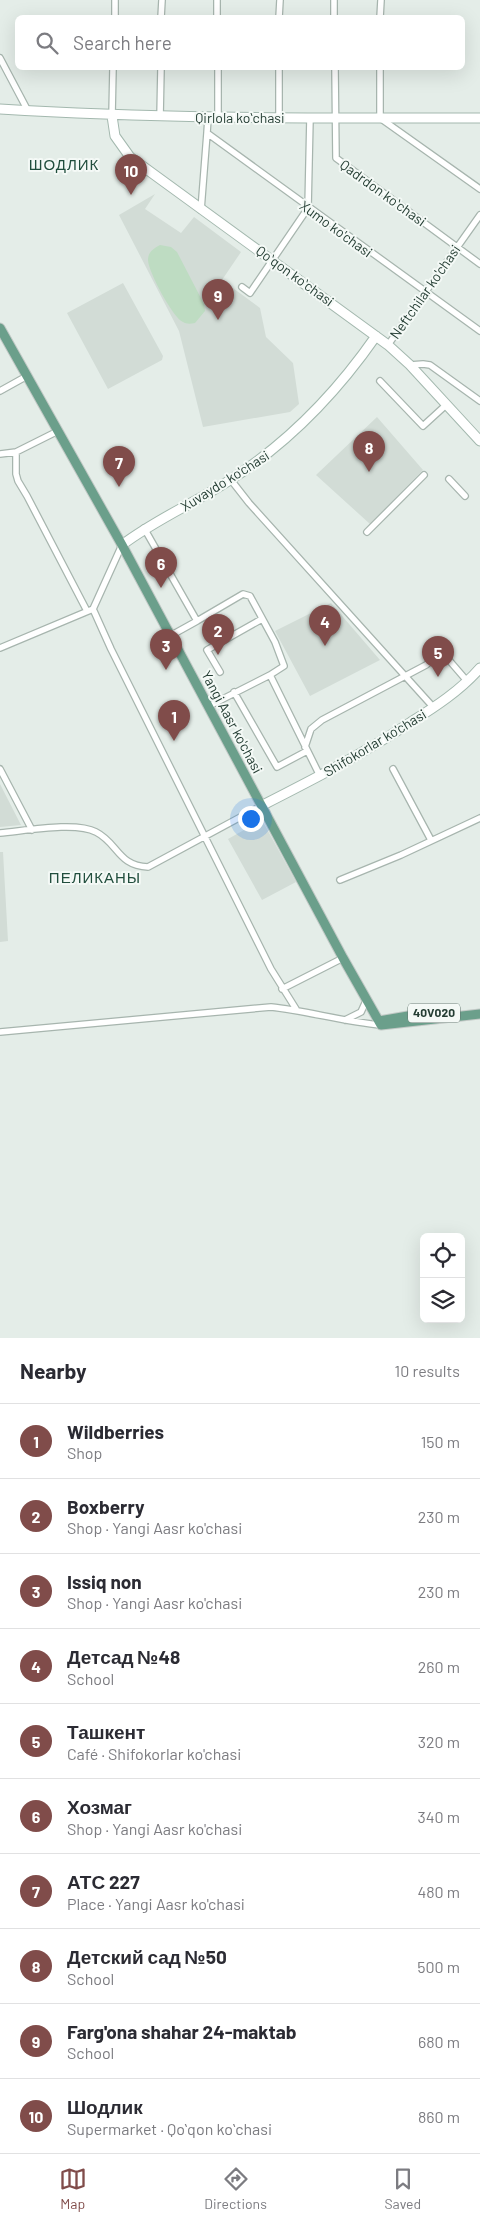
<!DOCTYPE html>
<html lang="en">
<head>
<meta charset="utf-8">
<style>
	body { margin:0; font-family:Barlow,sans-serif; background:#f7f7f7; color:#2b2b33 }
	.controls { position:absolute; right:15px; bottom:15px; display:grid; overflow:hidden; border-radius:8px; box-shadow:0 5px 20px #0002 }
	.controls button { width:45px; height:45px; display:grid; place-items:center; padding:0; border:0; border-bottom:1px solid #e1e1e2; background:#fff; color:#2b2b33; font:25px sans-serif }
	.you { position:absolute; left:250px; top:818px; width:18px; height:18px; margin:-12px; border:4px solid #fff; border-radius:50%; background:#1a73e8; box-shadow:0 0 0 8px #1a73e833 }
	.badge { display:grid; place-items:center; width:32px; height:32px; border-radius:50%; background:#804c4a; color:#fff; font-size:16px; font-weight:700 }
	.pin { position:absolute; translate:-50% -41px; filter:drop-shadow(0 1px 2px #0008) }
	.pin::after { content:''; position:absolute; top:26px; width:18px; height:15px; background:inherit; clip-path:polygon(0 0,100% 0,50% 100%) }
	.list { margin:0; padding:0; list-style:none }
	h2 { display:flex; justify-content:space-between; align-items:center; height:65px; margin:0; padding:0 20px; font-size:21px }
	h2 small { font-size:16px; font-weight:400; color:#7c7c81 }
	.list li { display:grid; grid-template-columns:32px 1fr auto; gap:15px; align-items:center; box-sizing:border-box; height:75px; padding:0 20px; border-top:1px solid #e1e1e2 }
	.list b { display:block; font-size:19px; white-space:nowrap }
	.list p { margin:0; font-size:16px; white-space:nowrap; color:#7c7c81 }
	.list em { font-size:16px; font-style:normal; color:#7c7c81 }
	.icon { flex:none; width:28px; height:28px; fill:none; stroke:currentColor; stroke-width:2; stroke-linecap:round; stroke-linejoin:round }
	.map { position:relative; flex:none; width:480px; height:1338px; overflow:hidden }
	.search { position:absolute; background:#fff; box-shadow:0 5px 20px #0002; left:15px; right:15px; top:15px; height:55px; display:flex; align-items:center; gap:12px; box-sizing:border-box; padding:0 18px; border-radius:8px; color:#7c7c81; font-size:19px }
	.sheet { height:815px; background:#fff }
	nav { display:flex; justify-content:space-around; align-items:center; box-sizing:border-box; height:70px; border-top:1px solid #e1e1e2; background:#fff; font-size:14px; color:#7c7c81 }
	nav a { display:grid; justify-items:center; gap:2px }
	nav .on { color:#804c4a }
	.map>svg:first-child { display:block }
</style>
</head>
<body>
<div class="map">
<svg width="480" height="1338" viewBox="0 0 480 1338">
	<rect width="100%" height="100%" fill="#e4ede8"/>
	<!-- built -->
	<path fill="#d2dcd6" d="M155 194 145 209 181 233 194 217 241 252 222 280 260 308 266 337 293 363 299 404 290 412 203 427 179 331 119 215Z
		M123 283 163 356 162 360 108 389 67 313Z
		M377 417 423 470 370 524 316 475Z
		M331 603 380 660 310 696 275 631Z
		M0 784 21 825 0 827Z
		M262 820 296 882 262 900 228 839Z
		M0 852H3L8 941 0 942Z"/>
	<!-- green -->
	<path fill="#bedcc2" d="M160 245 171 247 177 252 204 304 205 311 195 323C190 324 186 324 183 322 173 318 148 271 148 260 148 252 154 248 160 245Z"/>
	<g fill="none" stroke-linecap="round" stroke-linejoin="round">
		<defs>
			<path id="street" d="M217 0V18
				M334 0V18
				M115 18V0
				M161 18 162 0
				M279 18 280 0
				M380 18 381 0
				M0 58 28 111
				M218 68V118
				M335 68 336 158 480 264
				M380 68V118L480 189
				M112 115 113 68
				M160 117 161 68
				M208 118 207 133 480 331
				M279 118V68
				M201 210 207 133
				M242 287 250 293 308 208 310 118
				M388 345 480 215
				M410 365 423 364 430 365 480 401
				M380 381 423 426 446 405
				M0 391 27 376
				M16 452V474L18 481 27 496 87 611
				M0 454 16 452 58 431
				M449 479 465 496
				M231 480 249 503 434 708
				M144 528 197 621 243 594 250 596 275 642 284 666 270 675 320 776
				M367 532 424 475
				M93 609 111 649 271 969 296 1009
				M170 636 197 621
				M0 648 93 609 122 545
				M220 672 207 650 262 619
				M234 692 277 767 307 751
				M209 706 270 675
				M305 747 311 729 322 720 426 665 442 652 467 681
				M0 769 32 830
				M393 769 431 840
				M0 833C24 831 76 821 96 832 118 843 118 866 148 867L261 806
				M340 880 401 855 480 818
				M282 989 343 958
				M345 1020 361 1012 366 1001
				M0 1032 271 1007C308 1011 344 1022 381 1025"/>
			<path id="secondary" d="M0 109C160 119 320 118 480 118
				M112 116 115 136 130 157 388 345 410 365 480 441
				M122 545C156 519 195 503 230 480 288 443 337 392 376 336
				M261 806C312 780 363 754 411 722 435 707 461 690 480 668"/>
			<path id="primary" d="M0 328 122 545 343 958 381 1025 480 1014
				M379 1021 408 1016"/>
		</defs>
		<!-- street casing -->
		<use href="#street" stroke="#a7b5ae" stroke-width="8"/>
		<!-- secondary casing -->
		<use href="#secondary" stroke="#a3b8ae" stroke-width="11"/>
		<!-- primary casing -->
		<use href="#primary" stroke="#c2c9c6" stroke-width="11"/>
		<!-- street -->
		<use href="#street" stroke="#fff" stroke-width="5.5"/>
		<!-- secondary -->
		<use href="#secondary" stroke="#fff" stroke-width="9"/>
		<!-- primary -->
		<use href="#primary" stroke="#6b9f8b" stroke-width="9"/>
	</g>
	<g text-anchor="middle" stroke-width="4" stroke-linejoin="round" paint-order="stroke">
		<!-- shield labels -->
		<rect fill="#f4f9f6" stroke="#62756e" stroke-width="1" x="408" y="1003.5" width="52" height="19" rx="4"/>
		<g font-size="12" font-weight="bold" fill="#243d33">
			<text x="434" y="1017">40V020</text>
		</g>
		<!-- street labels -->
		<g font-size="14" fill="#243d33" stroke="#f4f9f6">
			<text x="240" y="123">Qirlola koʻchasi</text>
			<text transform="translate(383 193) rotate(36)" y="5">Qadrdon koʻchasi</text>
			<text transform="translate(336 229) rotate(36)" y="5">Xumo ko'chasi</text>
			<text transform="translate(295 276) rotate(36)" y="5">Qoʻqon koʻchasi</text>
			<text transform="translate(425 292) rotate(-55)" y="5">Neftchilar ko'chasi</text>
			<text transform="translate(225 481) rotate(-32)" y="5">Xuvaydo ko'chasi</text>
			<text transform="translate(232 722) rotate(62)" y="5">Yangi Aasr ko'chasi</text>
			<text transform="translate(375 743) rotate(-31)" y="5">Shifokorlar ko'chasi</text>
		</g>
		<!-- neighbourhood labels -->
		<g font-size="15" letter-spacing="1" fill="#214e3d" stroke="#f4f9f6">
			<text x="64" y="170">ШОДЛИК</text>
			<text x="95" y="883">ПЕЛИКАНЫ</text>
		</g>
	</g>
</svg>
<div class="controls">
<button><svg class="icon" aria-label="locate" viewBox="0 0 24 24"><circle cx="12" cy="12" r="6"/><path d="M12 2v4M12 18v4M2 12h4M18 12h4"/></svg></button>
<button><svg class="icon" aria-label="layers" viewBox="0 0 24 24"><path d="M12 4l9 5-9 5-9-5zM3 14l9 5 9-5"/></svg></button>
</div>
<div class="you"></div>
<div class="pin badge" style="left:174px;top:741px">1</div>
<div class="pin badge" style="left:218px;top:655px">2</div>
<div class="pin badge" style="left:166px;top:670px">3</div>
<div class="pin badge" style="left:325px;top:646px">4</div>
<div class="pin badge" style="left:438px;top:677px">5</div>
<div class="pin badge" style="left:161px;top:588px">6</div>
<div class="pin badge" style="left:119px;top:487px">7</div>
<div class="pin badge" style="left:369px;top:472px">8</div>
<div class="pin badge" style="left:218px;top:320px">9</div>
<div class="pin badge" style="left:131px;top:195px">10</div>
<div class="search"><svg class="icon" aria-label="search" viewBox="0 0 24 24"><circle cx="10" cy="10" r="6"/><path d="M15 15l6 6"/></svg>Search here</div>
</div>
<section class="sheet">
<h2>Nearby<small>10 results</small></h2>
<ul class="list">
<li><span class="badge">1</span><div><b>Wildberries</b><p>Shop</p></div><em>150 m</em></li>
<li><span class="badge">2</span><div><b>Boxberry</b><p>Shop · Yangi Aasr ko'chasi</p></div><em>230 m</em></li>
<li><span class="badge">3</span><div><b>Issiq non</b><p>Shop · Yangi Aasr ko'chasi</p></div><em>230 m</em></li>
<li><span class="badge">4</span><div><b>Детсад №48</b><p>School</p></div><em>260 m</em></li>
<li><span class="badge">5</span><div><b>Ташкент</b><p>Café · Shifokorlar ko'chasi</p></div><em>320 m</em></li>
<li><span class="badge">6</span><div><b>Хозмаг</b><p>Shop · Yangi Aasr ko'chasi</p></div><em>340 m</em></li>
<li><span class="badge">7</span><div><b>АТС 227</b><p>Place · Yangi Aasr ko'chasi</p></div><em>480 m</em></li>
<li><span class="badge">8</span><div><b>Детский сад №50</b><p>School</p></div><em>500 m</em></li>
<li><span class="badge">9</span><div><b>Farg'ona shahar 24-maktab</b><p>School</p></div><em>680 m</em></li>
<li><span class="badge">10</span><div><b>Шодлик</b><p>Supermarket · Qoʻqon koʻchasi</p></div><em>860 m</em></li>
</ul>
</section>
<nav>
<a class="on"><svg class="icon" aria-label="map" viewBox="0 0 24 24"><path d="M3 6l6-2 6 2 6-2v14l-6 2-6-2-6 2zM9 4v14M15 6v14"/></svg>Map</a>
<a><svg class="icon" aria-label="directions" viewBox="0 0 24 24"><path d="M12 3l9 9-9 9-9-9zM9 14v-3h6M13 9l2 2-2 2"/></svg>Directions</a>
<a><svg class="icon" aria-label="saved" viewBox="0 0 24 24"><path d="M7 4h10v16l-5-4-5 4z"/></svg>Saved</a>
</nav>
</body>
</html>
